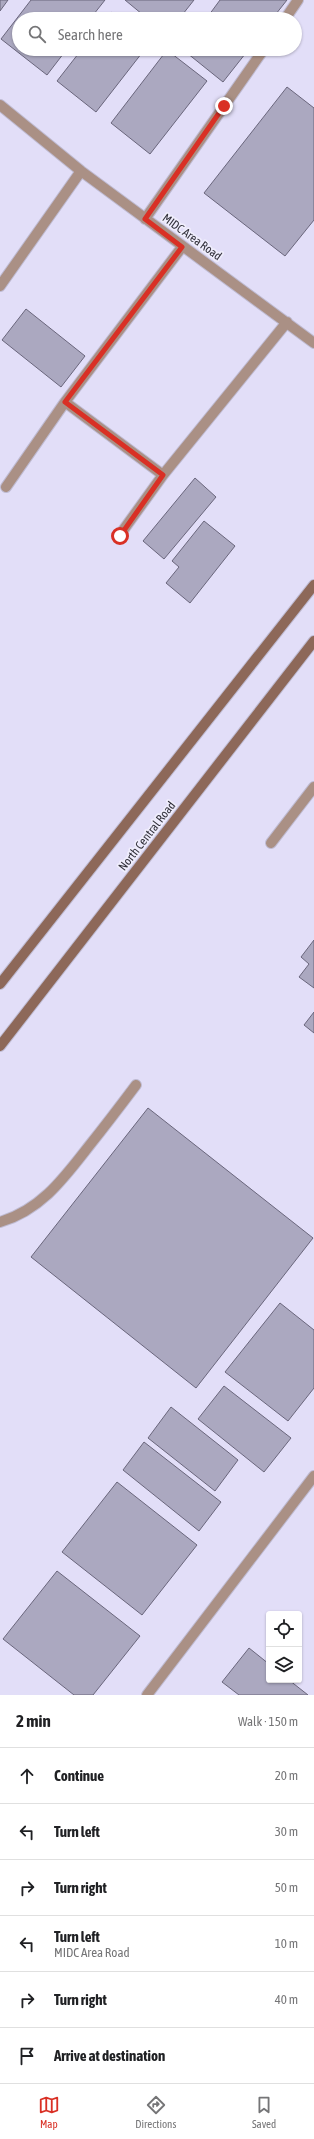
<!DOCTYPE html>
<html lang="en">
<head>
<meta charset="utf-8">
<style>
	body { margin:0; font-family:"Asap Condensed",sans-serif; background:#f6f6f6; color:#202124 }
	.controls { position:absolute; right:12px; bottom:12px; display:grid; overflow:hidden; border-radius:4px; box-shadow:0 1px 3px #0004 }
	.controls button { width:36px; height:36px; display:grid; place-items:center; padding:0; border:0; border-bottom:1px solid #e0e0e0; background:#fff; color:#202124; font:20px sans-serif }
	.stop { position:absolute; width:12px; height:12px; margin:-9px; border:3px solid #d93025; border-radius:50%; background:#fff }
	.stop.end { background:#d93025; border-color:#fff; box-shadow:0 1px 4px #0008 }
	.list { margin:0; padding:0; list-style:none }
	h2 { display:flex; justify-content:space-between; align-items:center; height:52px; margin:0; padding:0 16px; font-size:17px }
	h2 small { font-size:13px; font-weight:400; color:#757577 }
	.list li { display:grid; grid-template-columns:26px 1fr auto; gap:12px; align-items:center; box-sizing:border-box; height:56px; padding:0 16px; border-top:1px solid #e0e0e0 }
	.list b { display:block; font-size:15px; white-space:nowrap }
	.list p { margin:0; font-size:13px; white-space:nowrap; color:#757577 }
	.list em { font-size:13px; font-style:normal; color:#757577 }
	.icon { flex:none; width:22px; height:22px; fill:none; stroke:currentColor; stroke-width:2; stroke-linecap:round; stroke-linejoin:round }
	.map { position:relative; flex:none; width:314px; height:1695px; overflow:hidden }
	.search { position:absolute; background:#fff; box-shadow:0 1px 3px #0004; left:12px; right:12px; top:12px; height:44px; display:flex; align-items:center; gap:10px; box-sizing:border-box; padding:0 14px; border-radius:22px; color:#757577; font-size:15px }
	.sheet { height:388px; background:#fff }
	nav { display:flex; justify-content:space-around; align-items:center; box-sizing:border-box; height:56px; border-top:1px solid #e0e0e0; background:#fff; font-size:11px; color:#757577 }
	nav a { display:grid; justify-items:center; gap:2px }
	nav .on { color:#d93025 }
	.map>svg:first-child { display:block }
</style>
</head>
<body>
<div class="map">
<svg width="314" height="1695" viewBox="0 0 314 1695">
	<rect width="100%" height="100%" fill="#e2def8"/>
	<!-- building -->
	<path fill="#aba8c0" stroke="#6a667c" d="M0 0H8L0 11Z
		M31 0H105L90 19H19V49H67L47 75 1 39Z
		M125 0H194L179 19H148Z
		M220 0H287L272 19H206Z
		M111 12 119 19H105Z
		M82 49H145L96 112 57 81Z
		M182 49H249L223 82Z
		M167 50 207 81 150 154 111 123Z
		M287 87 314 108V220L285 256 204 193Z
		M26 309 85 356 61 387 2 340Z
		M195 478 216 497 164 559 143 541Z
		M204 521 235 546 190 603 166 583 179 567 172 561Z
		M314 940V988L299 977 309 964 301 957Z
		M314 1012V1033L304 1025Z
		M148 1108 313 1238 196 1388 31 1257Z
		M280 1303 314 1330V1388L288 1421 225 1372Z
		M224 1386 291 1438 264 1472 198 1419Z
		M171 1407 238 1460 215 1491 148 1438Z
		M144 1442 221 1502 199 1531 123 1470Z
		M117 1482 197 1545 142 1615 62 1552Z
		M57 1571 140 1636 93 1695H74L3 1639Z
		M249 1648 269 1664V1680H289L308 1695H239L222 1682Z"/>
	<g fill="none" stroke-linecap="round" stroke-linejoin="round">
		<defs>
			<path id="lane" d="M0 1222C41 1210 64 1178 89 1146 105 1126 121 1105 136 1085"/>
			<path id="street" d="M285 19 298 0
				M0 105 81 171 314 343
				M145 219 264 49
				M0 286 81 171
				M65 402 163 475
				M6 487 65 402 182 247
				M119 536 163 475 287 322
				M271 843 314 787
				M147 1695 314 1476"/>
			<path id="secondary" d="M0 984 314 585
				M0 1046 314 641"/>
		</defs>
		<!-- lane casing -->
		<use href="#lane" stroke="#bfbbd2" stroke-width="12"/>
		<!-- street casing -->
		<use href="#street" stroke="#bfbbd2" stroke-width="12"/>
		<!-- secondary casing -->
		<use href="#secondary" stroke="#bfbbd2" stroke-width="12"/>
		<!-- lane -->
		<use href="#lane" stroke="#aa9085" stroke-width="10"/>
		<!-- street -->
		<use href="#street" stroke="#aa9085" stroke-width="10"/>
		<!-- secondary -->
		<use href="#secondary" stroke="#8d6859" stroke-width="10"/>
	</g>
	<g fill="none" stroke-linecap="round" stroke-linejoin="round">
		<!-- route -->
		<path stroke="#d93025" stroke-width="5" d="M120 536 163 475 65 402 182 247 145 219 224 106"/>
	</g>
	<g text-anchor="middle" stroke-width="3.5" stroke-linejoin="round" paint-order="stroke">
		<!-- street labels -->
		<g font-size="12" fill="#32313b" stroke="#efedfc">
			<text transform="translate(192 237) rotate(36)" y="4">MIDC Area Road</text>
			<text transform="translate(147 836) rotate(-52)" y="4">North Central Road</text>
		</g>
	</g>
</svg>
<div class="controls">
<button><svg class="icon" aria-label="locate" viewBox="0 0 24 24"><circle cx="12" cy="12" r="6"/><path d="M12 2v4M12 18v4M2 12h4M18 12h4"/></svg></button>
<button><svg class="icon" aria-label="layers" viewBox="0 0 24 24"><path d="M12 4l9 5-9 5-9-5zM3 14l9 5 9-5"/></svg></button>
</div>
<div class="stop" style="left:120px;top:536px"></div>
<div class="stop end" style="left:224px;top:106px"></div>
<div class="search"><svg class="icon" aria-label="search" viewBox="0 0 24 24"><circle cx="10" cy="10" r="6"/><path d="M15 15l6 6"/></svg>Search here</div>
</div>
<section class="sheet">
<h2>2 min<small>Walk · 150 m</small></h2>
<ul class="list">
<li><svg class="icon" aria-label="ahead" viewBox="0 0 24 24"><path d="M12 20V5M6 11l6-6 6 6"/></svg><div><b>Continue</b></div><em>20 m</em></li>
<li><svg class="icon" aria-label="left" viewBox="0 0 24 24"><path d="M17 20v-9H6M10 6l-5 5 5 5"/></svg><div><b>Turn left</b></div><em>30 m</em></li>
<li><svg class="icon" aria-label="right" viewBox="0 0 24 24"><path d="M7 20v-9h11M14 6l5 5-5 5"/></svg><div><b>Turn right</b></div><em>50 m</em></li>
<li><svg class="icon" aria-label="left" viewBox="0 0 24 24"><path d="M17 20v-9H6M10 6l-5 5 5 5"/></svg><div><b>Turn left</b><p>MIDC Area Road</p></div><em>10 m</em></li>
<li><svg class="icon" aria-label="right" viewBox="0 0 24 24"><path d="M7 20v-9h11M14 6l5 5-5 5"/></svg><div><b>Turn right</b></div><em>40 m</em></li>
<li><svg class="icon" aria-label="arrive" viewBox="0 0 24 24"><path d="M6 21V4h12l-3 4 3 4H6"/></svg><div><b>Arrive at destination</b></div></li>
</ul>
</section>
<nav>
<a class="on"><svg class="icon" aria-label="map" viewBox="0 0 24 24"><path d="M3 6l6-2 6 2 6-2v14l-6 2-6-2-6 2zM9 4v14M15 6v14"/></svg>Map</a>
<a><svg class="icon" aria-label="directions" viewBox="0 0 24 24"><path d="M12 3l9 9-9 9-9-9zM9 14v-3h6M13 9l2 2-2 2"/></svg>Directions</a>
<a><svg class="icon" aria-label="saved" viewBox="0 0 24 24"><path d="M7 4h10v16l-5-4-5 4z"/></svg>Saved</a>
</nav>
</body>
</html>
